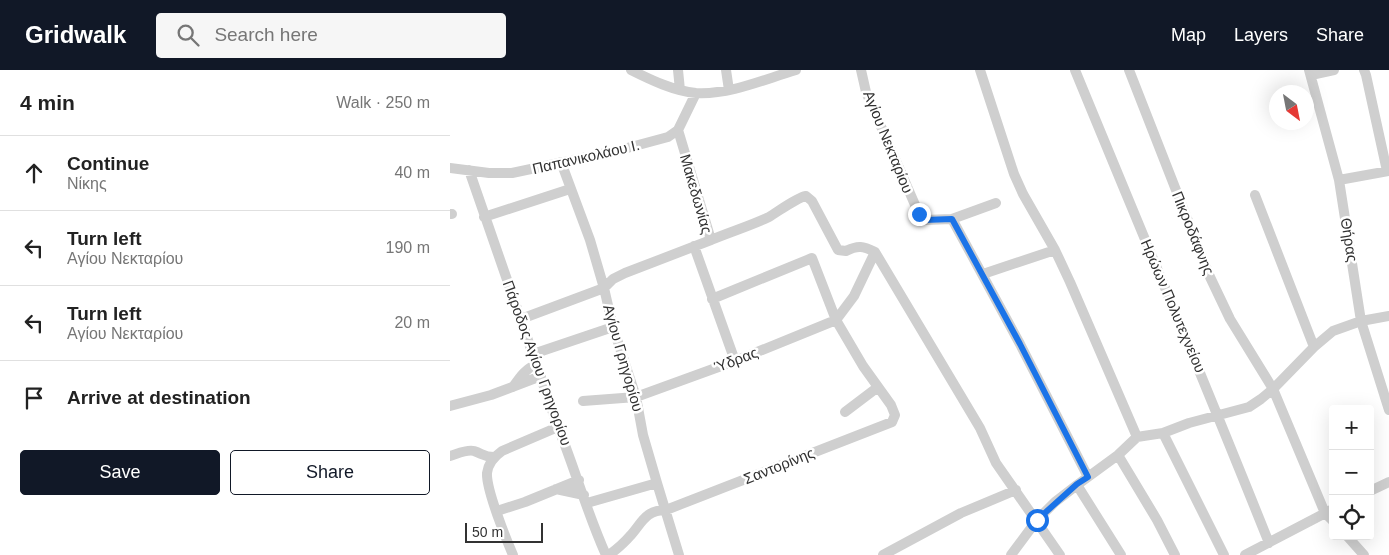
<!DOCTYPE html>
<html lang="en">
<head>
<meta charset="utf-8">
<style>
	body { margin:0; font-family:Helvetica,sans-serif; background:#f6f6f6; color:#222 }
	.controls { position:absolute; right:15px; bottom:15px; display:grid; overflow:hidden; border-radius:5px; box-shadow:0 5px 20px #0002 }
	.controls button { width:45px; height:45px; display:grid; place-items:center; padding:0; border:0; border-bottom:1px solid #e0e0e0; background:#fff; color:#222; font:25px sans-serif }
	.compass { position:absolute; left:819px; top:15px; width:45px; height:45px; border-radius:50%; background:#fff; box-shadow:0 5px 20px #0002; rotate:148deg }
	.scale { position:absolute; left:15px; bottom:12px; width:78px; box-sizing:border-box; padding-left:5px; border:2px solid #323232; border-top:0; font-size:14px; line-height:18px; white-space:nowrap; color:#323232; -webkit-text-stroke:4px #fff; paint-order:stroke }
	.stop { position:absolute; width:15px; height:15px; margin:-11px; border:4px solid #1a73e8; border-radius:50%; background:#fff }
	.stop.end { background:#1a73e8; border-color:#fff; box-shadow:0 1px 5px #0008 }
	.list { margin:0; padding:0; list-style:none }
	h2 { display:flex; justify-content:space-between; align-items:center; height:65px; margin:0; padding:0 20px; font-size:21px }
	h2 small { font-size:16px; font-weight:400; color:#767676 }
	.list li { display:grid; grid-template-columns:32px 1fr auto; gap:15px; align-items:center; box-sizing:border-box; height:75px; padding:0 20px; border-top:1px solid #e0e0e0 }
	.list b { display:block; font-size:19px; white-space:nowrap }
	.list p { margin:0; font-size:16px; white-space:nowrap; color:#767676 }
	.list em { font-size:16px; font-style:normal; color:#767676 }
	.actions { display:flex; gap:10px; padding:15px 20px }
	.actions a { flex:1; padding:11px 0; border:1px solid #111827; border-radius:5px; text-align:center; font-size:18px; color:#111827 }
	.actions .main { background:#111827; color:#fff }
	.icon { flex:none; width:28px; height:28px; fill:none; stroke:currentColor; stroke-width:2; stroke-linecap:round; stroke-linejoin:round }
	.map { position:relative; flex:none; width:939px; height:485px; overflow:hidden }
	header { display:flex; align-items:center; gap:30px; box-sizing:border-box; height:70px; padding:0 25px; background:#111827; color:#fff }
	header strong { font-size:24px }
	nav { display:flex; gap:28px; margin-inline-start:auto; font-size:18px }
	.search { width:350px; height:45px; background:#f6f6f6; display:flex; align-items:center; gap:12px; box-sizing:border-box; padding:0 18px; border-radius:5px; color:#767676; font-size:19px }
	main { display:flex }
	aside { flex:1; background:#fff }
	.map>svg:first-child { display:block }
</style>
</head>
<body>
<header>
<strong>Gridwalk</strong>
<div class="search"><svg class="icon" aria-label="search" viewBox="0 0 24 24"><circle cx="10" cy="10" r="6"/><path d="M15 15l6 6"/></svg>Search here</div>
<nav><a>Map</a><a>Layers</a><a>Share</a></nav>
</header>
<main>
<aside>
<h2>4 min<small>Walk · 250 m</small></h2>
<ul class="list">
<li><svg class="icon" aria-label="ahead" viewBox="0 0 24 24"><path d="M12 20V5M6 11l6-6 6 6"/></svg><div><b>Continue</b><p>Νίκης</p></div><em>40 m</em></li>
<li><svg class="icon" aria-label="left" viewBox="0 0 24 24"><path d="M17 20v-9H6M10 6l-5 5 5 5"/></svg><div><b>Turn left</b><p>Αγίου Νεκταρίου</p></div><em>190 m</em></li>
<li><svg class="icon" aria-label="left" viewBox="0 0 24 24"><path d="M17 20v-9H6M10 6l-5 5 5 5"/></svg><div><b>Turn left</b><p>Αγίου Νεκταρίου</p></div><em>20 m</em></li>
<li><svg class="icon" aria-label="arrive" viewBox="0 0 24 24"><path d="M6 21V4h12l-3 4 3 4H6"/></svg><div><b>Arrive at destination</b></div></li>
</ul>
<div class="actions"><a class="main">Save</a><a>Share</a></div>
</aside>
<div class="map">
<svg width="939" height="485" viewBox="0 0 939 485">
	<rect width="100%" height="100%" fill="#fff"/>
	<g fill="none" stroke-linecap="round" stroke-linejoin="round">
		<!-- minor -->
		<path stroke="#cfcfcf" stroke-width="10" d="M181 0C201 10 224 21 246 23 280 25 315 9 346 0
			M228 0 230 20
			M276 0 279 20
			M411 0 416 22 469 144 474 150 502 149 570 274 638 407
			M530 0 564 104 573 124 605 180 620 212 687 367
			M625 0C690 158 756 315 819 473
			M679 0 760 207 780 249 823 319 875 443 883 451
			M859 0 889 110 911 251 939 340
			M914 0 916 5 937 101
			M861 5 884 0
			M111 92 140 170 154 218 163 257 186 327 193 365 207 413 229 485
			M0 98 39 103H62L166 81 218 67 228 60 246 23
			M19 100 108 357C125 399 137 443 156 485
			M889 110 939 101
			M805 125 864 277
			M0 144H2
			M34 147 120 119
			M502 149 546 133
			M261 170C280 162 300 156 319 147 329 141 346 128 356 126L362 131 388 180 396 181C408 175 413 176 425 182L530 358 546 393 610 485
			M244 176 285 291
			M533 204 605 180
			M71 249 154 218 163 209 175 203 261 170 228 60
			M386 250 404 226 425 182
			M83 284 163 257
			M63 317C70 307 75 299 87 294
			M133 331 186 327 285 291 386 250
			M0 336 41 325 91 306
			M395 342 428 317
			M713 363 774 485
			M668 385 707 450 725 485
			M0 386C7 384 17 379 24 381 33 384 34 387 44 387
			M627 415 671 485
			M106 419 134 425
			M920 421 939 412
			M137 433 207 413
			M47 441 75 432 129 410
			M897 466 914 485
			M63 485C56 469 36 419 37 403 38 394 45 386 52 381L108 357
			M159 485C167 479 174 473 180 466 192 453 195 440 216 440L442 352 445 345 441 335 413 296 386 250 362 188 262 229
			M433 485 511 443 566 420
			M561 485 587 450 605 432 627 415 668 385 687 367 713 363 739 353 799 337 811 329 823 319 864 277 883 261 911 251 939 246
			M795 485 883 439"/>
	</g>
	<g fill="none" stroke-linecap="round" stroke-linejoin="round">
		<!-- route -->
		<path stroke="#1a73e8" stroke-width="6" d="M469 144 474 150 502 149 570 274 638 407 627 414 587 450"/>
	</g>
	<g text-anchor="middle" stroke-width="5" stroke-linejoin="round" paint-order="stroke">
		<!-- street labels -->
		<g font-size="15" fill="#323232" stroke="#fff">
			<text transform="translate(438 72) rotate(68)" y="5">Αγίου Νεκταρίου</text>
			<text transform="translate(136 87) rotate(-13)" y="5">Παπανικολάου Ι.</text>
			<text transform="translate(246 124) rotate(74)" y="5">Μακεδωνίας</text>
			<text transform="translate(743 163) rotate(68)" y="5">Πικροδάφνης</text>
			<text transform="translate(899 170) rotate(81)" y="5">Θήρας</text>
			<text transform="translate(723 236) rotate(67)" y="5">Ηρώων Πολυτεχνείου</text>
			<text transform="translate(173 288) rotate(74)" y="5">Αγίου Γρηγορίου</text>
			<text transform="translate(286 290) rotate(-21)" y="5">Ύδρας</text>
			<text transform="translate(87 293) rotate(70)" y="5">Πάροδος Αγίου Γρηγορίου</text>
			<text transform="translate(329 396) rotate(-22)" y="5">Σαντορίνης</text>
		</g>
	</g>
</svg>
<div class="controls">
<button>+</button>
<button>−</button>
<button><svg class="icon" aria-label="locate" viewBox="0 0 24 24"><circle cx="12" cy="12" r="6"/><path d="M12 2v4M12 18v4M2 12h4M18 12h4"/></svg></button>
</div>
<svg class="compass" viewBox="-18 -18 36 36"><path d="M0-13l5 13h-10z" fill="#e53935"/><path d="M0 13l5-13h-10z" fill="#767676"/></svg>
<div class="scale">50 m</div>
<div class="stop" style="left:587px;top:450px"></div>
<div class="stop end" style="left:469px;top:144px"></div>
</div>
</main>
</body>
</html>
